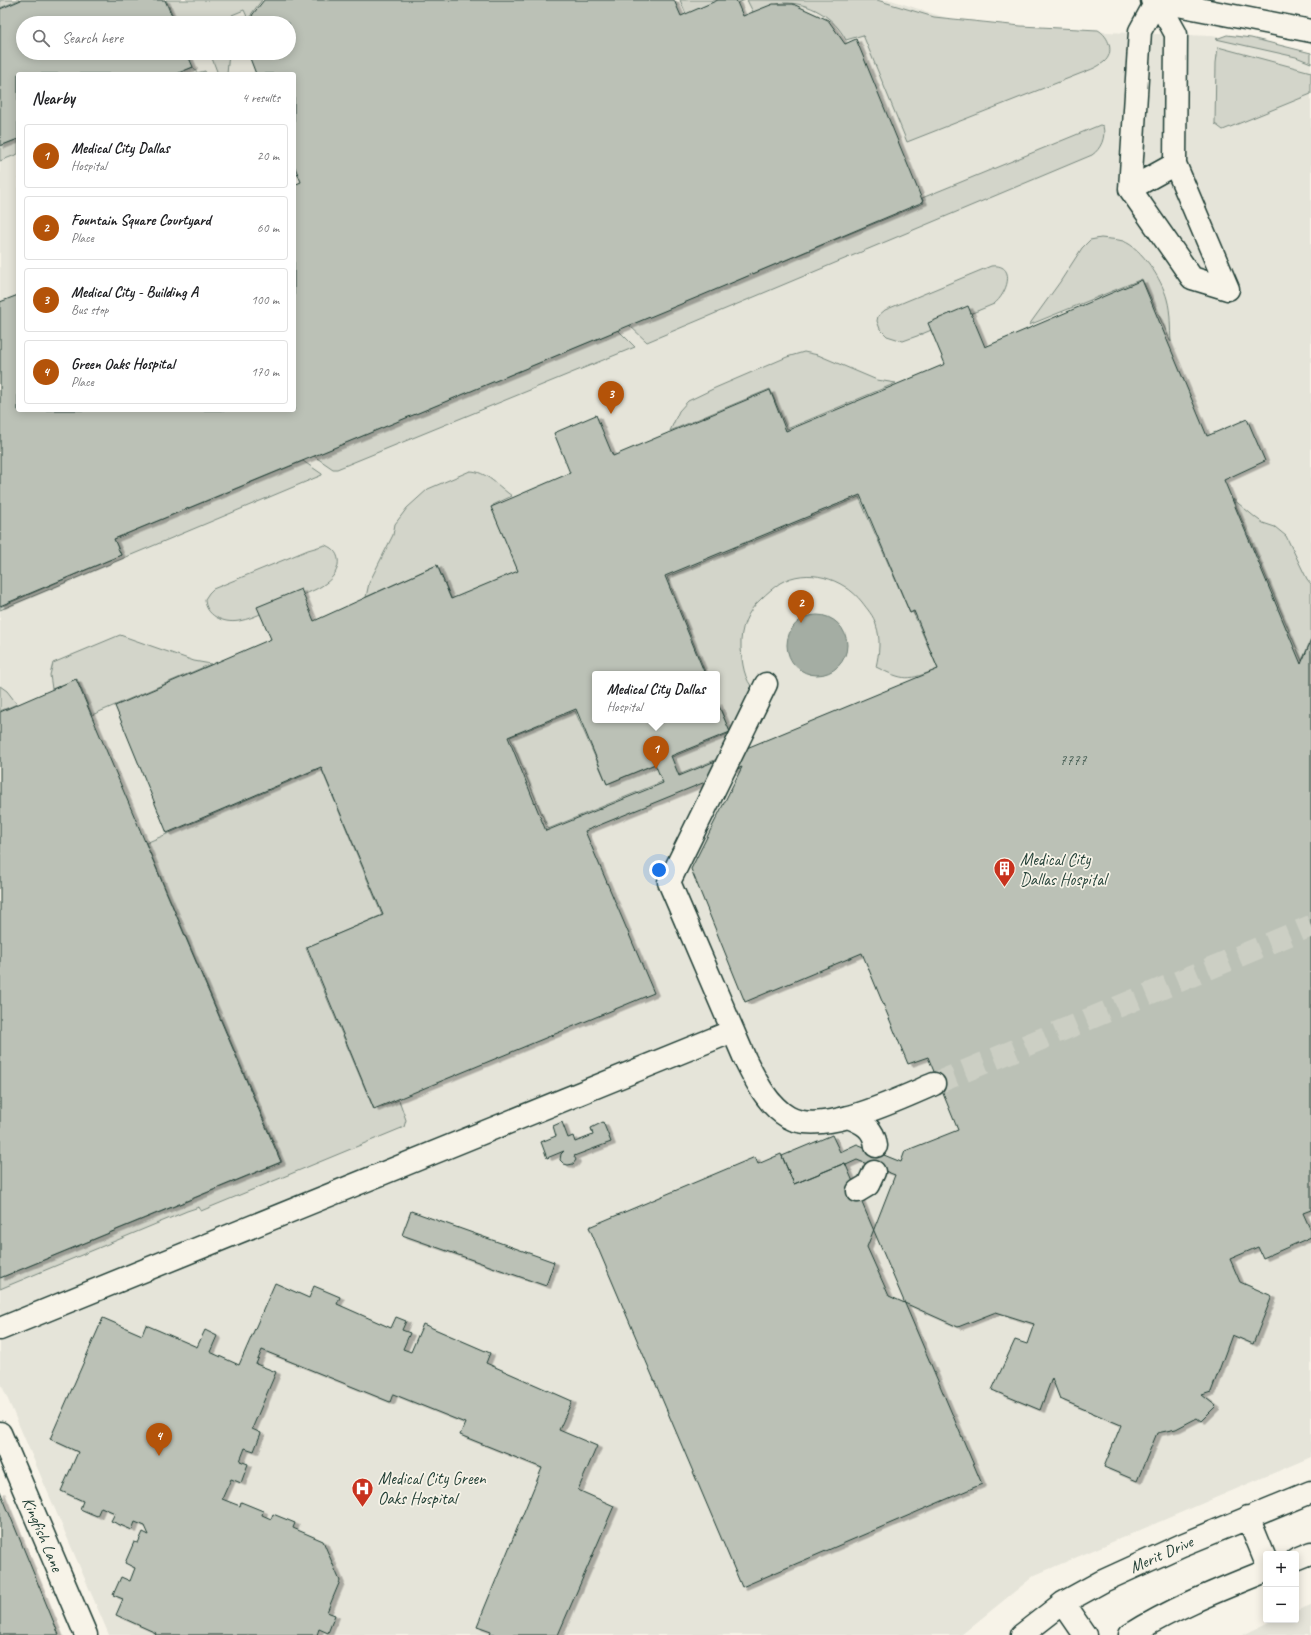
<!DOCTYPE html>
<html lang="en">
<head>
<meta charset="utf-8">
<style>
	body { margin:0; font-family:Caveat,sans-serif; background:#f2f2f2; color:#202124 }
	.controls { position:absolute; right:12px; bottom:12px; display:grid; overflow:hidden; border-radius:4px; box-shadow:0 2px 10px #0003 }
	.controls button { width:36px; height:36px; display:grid; place-items:center; padding:0; border:0; border-bottom:1px solid #e0e0e0; background:#fff; color:#202124; font:20px sans-serif }
	.you { position:absolute; left:659px; top:870px; width:14px; height:14px; margin:-10px; border:3px solid #fff; border-radius:50%; background:#1a73e8; box-shadow:0 0 0 6px #1a73e833 }
	.badge { display:grid; place-items:center; width:26px; height:26px; border-radius:50%; background:#b45309; color:#fff; font-size:13px; font-weight:700 }
	.pin { position:absolute; translate:-50% -33px; filter:drop-shadow(0 1px 2px #0008) }
	.pin::after { content:''; position:absolute; top:21px; width:14px; height:12px; background:inherit; clip-path:polygon(0 0,100% 0,50% 100%) }
	.popup { position:absolute; left:592px; top:671px; width:128px; height:52px; box-sizing:border-box; display:grid; place-content:center; border-radius:4px; background:#fff; filter:drop-shadow(0 1px 3px #0005); font-size:13px; white-space:nowrap; color:#757577 }
	.popup b { font-size:15px; color:#202124 }
	.popup::after { content:''; position:absolute; left:50%; top:100%; margin-left:-8px; border:8px solid transparent; border-top-color:#fff }
	.list { margin:0; padding:0; list-style:none }
	h2 { display:flex; justify-content:space-between; align-items:center; height:52px; margin:0; padding:0 16px; font-size:17px }
	h2 small { font-size:13px; font-weight:400; color:#757577 }
	.list li { display:grid; grid-template-columns:26px 1fr auto; gap:12px; align-items:center; box-sizing:border-box; height:64px; margin:0 8px 8px; padding:0 8px; border:1px solid #e0e0e0; border-radius:4px }
	.list b { display:block; font-size:15px; white-space:nowrap }
	.list p { margin:0; font-size:13px; white-space:nowrap; color:#757577 }
	.list em { font-size:13px; font-style:normal; color:#757577 }
	.icon { flex:none; width:22px; height:22px; fill:none; stroke:currentColor; stroke-width:2; stroke-linecap:round; stroke-linejoin:round }
	.map { position:relative; flex:none; width:1311px; height:1635px; overflow:hidden }
	.search { position:absolute; background:#fff; box-shadow:0 2px 10px #0003; left:16px; top:16px; width:280px; height:44px; display:flex; align-items:center; gap:10px; box-sizing:border-box; padding:0 14px; border-radius:22px; color:#757577; font-size:15px }
	.panel { position:absolute; background:#fff; box-shadow:0 2px 10px #0003; left:16px; top:72px; width:280px; height:340px; border-radius:4px }
	.map>svg:first-child { display:block }
</style>
</head>
<body>
<div class="map">
<svg width="1311" height="1635" viewBox="0 0 1311 1635">
	<defs>
		<filter id="shadow"><feDropShadow dx="4.5" dy="2.5" stdDeviation="0" flood-color="#0004"/></filter>
	</defs>
	<rect width="100%" height="100%" fill="#f7f3e8"/>
	<filter id="ink" filterUnits="userSpaceOnUse"><feTurbulence type="fractalNoise" baseFrequency=".025" numOctaves="2"/><feDisplacementMap in="SourceGraphic" scale="8" xChannelSelector="R" yChannelSelector="G"/><feConvolveMatrix kernelMatrix="1 2 1 2 8 2 1 2 1" color-interpolation-filters="sRGB"/></filter>
	<g filter="url(#ink)">
		<!-- built -->
		<path fill="#e5e4d9" fill-rule="evenodd" d="M0 0H891L974 27 1212 36 1311 53V1457L1035 1575 961 1635H109L0 1381ZM23 23H289V53H23ZM18 74H294V410H18ZM595 674H717V720H595Z
			M1311 1605V1635H1243L1274 1620H1296V1611Z"/>
		<!-- green -->
		<path fill="#d3d5ca" stroke="#79897f" d="M0 0H19L0 8Z
			M166 0H262L252 13 249 21 244 10 232 15 235 21 229 23H176Z
			M680 0H745L690 23Z
			M747 0H877L934 17 1021 26 1098 30C1109 36 1115 53 1104 62 1099 66 1093 69 1087 71L907 142 863 35 846 40C834 17 810 2 783 3 773 4 763 10 754 14Z
			M1227 35 1251 38 1311 53V63L1296 57 1216 39Z
			M1218 47 1311 72V94L1223 130 1215 124 1216 63Z
			M210 53H229L227 74H218Z
			M193 67 197 73 205 71 206 74H176Z
			M1100 125 1103 126C1106 137 1101 149 1092 155L647 342 629 325 924 203 922 198Z
			M18 139V154L0 161V146Z
			M1101 238C1108 239 1116 239 1123 241 1142 248 1162 280 1167 299 1171 313 1170 328 1171 342L1142 279 1029 325 1060 282 1082 248 1090 240Z
			M991 266C1017 263 1008 293 994 304L917 336 903 341 887 336 880 329 877 321 878 316 885 310Z
			M618 330 635 347 337 469H333L314 456Z
			M804 352 818 355 877 380 896 383 787 429 770 389 670 431 679 411 688 401 715 388 787 357Z
			M303 461 322 474V475L0 610V607L121 555 114 539Z
			M470 471C486 471 499 487 512 496L493 505 521 572 452 600 437 565 366 597 369 583 393 535 395 524 407 508 428 489Z
			M859 497 910 613 913 612 938 669C907 681 905 681 876 667 879 653 881 639 876 625 874 616 867 609 862 602 843 578 807 567 780 583 773 588 767 593 761 599 747 611 740 629 741 648 742 662 744 681 755 690L722 757 548 829 510 737 575 711 607 784 730 733 717 700V674H706L667 577Z
			M1233 499 1256 518 1263 523 1275 527 1286 536 1307 579 1311 584V639L1302 661Z
			M325 545C344 552 341 572 326 583 316 591 301 595 290 600 274 607 256 618 239 621 223 624 205 615 205 599L209 593 213 589 308 550Z
			M120 635 194 661 211 664 92 715 77 679 52 689 50 675 53 663Z
			M0 686 7 691 17 704 0 711Z
			M321 768 382 915 306 948 374 1110 399 1100 406 1120 404 1127 201 1211 199 1207 187 1211 0 1289V1278L282 1162 146 843Z"/>
		<!-- water -->
		<path fill="#a4ada3" stroke="#6f8077" d="M787 645a30 30 0 1 1 60 0a30 30 0 1 1-60 0Z"/>
		<!-- building -->
		<path fill="#bbc1b6" stroke="#1f3d34" fill-rule="evenodd" filter="url(#shadow)" d="M21 0H165L175 23H23V53H187L193 67 176 74H18V139L0 146V9Z
			M264 0H674L681 16 718 0H736L743 16 773 4H793L828 20 845 44 856 39 923 202 703 295 114 539 121 555 0 606V302L18 295V410H294V185L301 182 294 165V74H256L248 53H289V23H249L253 14Z
			M1142 280 1207 436 1247 419 1265 461 1224 480 1301 664 1311 641V1210L1303 1213 1311 1231V1237L1263 1258 1258 1247 1230 1259 1240 1282 1272 1296 1253 1344 1232 1335 1211 1392 1202 1395 1216 1406 1201 1421 1197 1418 1176 1429 1157 1433 1137 1481 1104 1467 1121 1425 1060 1399 1052 1378 1040 1410 992 1390 1015 1340 1027 1344 1034 1324 996 1312 958 1327 889 1296 867 1247 895 1175 857 1160 846 1165 845 1163 794 1184 782 1156 832 1135 840 1152 857 1144 901 1162 905 1151 958 1130 928 1057 908 1064 862 953 745 1002 691 869 742 767 585 831 654 993 374 1109 307 947 383 915 321 767 167 833 115 706 271 639 257 607 301 589 314 621 437 565 451 599 518 571 491 507 570 473 554 433 596 415 613 456 770 390 786 431 945 364 928 323 968 306 985 347ZM860 495 910 613 914 611 938 669 679 776 671 756 730 732 717 702V720H595V674H705L665 576ZM576 709 607 784 655 764 663 783 546 831 508 737Z
			M76 679 281 1162 0 1278V712Z
			M562 1122 568 1138 573 1136 575 1142 593 1135 591 1128 603 1122 611 1142 574 1156 576 1160 573 1164 568 1165 564 1164 560 1160 561 1154 564 1151 547 1158 541 1142 556 1136 553 1126Z
			M781 1154 794 1184 845 1163 982 1484 742 1587 589 1227 755 1157 758 1164Z
			M411 1211 554 1262 546 1286 402 1235Z
			M275 1283 309 1298 314 1286 340 1297 337 1304 391 1328 396 1317 406 1321 402 1330 410 1333 403 1349 411 1352 423 1324 490 1353 486 1363 572 1401 559 1430 597 1446 578 1490 614 1506 558 1635H490L491 1631 477 1626 542 1468 460 1435 465 1423 393 1394 390 1402 262 1350 256 1364 276 1372 252 1429 261 1433 254 1451 245 1448 240 1461 248 1464 241 1483 231 1479 222 1499 240 1506 241 1502 263 1511 262 1515 271 1519 273 1514 295 1523 293 1528 323 1541 340 1581 327 1612 335 1615 328 1633 319 1629 317 1635H155L156 1633 116 1615 123 1599 113 1595 121 1577 130 1581 135 1568 125 1563 134 1542 138 1543 143 1532 149 1535 145 1526 135 1522 132 1530 111 1521 115 1513 101 1507 97 1516 80 1509 83 1501 61 1491 78 1452 50 1439 103 1318 142 1335 146 1325 197 1347 205 1330 217 1336 210 1352 239 1365Z
			M0 1491 59 1635H0Z"/>
		<g fill="none" stroke-linecap="round" stroke-linejoin="round">
			<!-- minor-tunnel -->
			<path stroke="#cccfc4" stroke-width="22" stroke-dasharray="22 11" stroke-linecap="butt" d="M934 1084 1311 926"/>
			<defs>
				<path id="minor" d="M1157 0 1140 31 1130 189 1192 278 1228 289
					M1157 0 1176 34 1175 164 1228 289
					M1130 189 1175 164
					M766 684 669 882 745 1059C755 1079 767 1105 788 1117 822 1137 901 1098 934 1084
					M848 1117C863 1123 874 1128 876 1146
					M858 1191 868 1185 874 1172
					M0 1329 733 1031
					M0 1433 86 1635
					M1248 1517 1266 1561
					M1296 1559 1311 1553
					M1063 1603 1085 1635
					M1022 1635 1063 1603 1103 1581 1182 1545 1311 1492
					M1130 1635C1173 1608 1219 1590 1266 1571"/>
				<path id="major" d="M1152 0 1311 31"/>
			</defs>
			<!-- minor casing -->
			<use href="#minor" stroke="#1f3d34" stroke-width="25"/>
			<!-- major casing -->
			<use href="#major" stroke="#1f3d34" stroke-width="25"/>
			<!-- minor -->
			<use href="#minor" stroke="#f7f3e8" stroke-width="22"/>
			<!-- major -->
			<use href="#major" stroke="#f7f3e8" stroke-width="22"/>
		</g>
	</g>
	<!-- icons -->
	<defs>
		<symbol id="building-pin" viewBox="-11 -11 22 30"><path d="M0 17L-7.5 6A9.5 9.5 0 1 1 7.5 6Z" fill="#c8321e" stroke="#f7f3e8"/><path d="M-4-6H4V6H1V3H-1V6H-4ZM-2.5-4.3h1.7v1.8h-1.7ZM.8-4.3h1.7v1.8H.8ZM-2.5-1h1.7V.8h-1.7ZM.8-1h1.7V.8H.8Z" fill="#fff"/></symbol>
		<symbol id="hospital-pin" viewBox="-11 -11 22 30"><path d="M0 17L-7.5 6A9.5 9.5 0 1 1 7.5 6Z" fill="#c8321e" stroke="#f7f3e8"/><path d="M-5-5h3v3.5h4V-5h3V5h-3V1.5h-4V5h-3Z" fill="#fff"/></symbol>
	</defs>
	<g fill-rule="evenodd">
		<use href="#building-pin" x="992" y="856" width="25" height="34"/>
		<use href="#hospital-pin" x="350" y="1476" width="25" height="34"/>
	</g>
	<g text-anchor="middle" stroke-width="3.5" stroke-linejoin="round" paint-order="stroke">
		<!-- number labels -->
		<g font-size="15" fill="#465e54">
			<text x="1073" y="765">7777</text>
		</g>
		<!-- poi labels -->
		<g font-size="17" fill="#1f3d34" stroke="#f7f3e8" text-anchor="start">
			<text x="1020" y="865">Medical City<tspan x="1020" dy="20">Dallas Hospital</tspan></text>
			<text x="378" y="1484">Medical City Green<tspan x="378" dy="20">Oaks Hospital</tspan></text>
		</g>
		<!-- street labels -->
		<g font-size="17" fill="#1f3d34" stroke="#f7f3e8">
			<text transform="translate(43 1534) rotate(67)" y="6">Kingfish Lane</text>
			<text transform="translate(1161 1554) rotate(-24)" y="6">Merit Drive</text>
		</g>
	</g>
</svg>
<div class="controls">
<button>+</button>
<button>−</button>
</div>
<div class="you"></div>
<div class="pin badge" style="left:656px;top:769px">1</div>
<div class="popup"><b>Medical City Dallas</b>Hospital</div>
<div class="pin badge" style="left:801px;top:623px">2</div>
<div class="pin badge" style="left:611px;top:414px">3</div>
<div class="pin badge" style="left:159px;top:1456px">4</div>
<div class="search"><svg class="icon" aria-label="search" viewBox="0 0 24 24"><circle cx="10" cy="10" r="6"/><path d="M15 15l6 6"/></svg>Search here</div>
<section class="panel">
<h2>Nearby<small>4 results</small></h2>
<ul class="list">
<li><span class="badge">1</span><div><b>Medical City Dallas</b><p>Hospital</p></div><em>20 m</em></li>
<li><span class="badge">2</span><div><b>Fountain Square Courtyard</b><p>Place</p></div><em>60 m</em></li>
<li><span class="badge">3</span><div><b>Medical City - Building A</b><p>Bus stop</p></div><em>100 m</em></li>
<li><span class="badge">4</span><div><b>Green Oaks Hospital</b><p>Place</p></div><em>170 m</em></li>
</ul>
</section>
</div>
</body>
</html>
